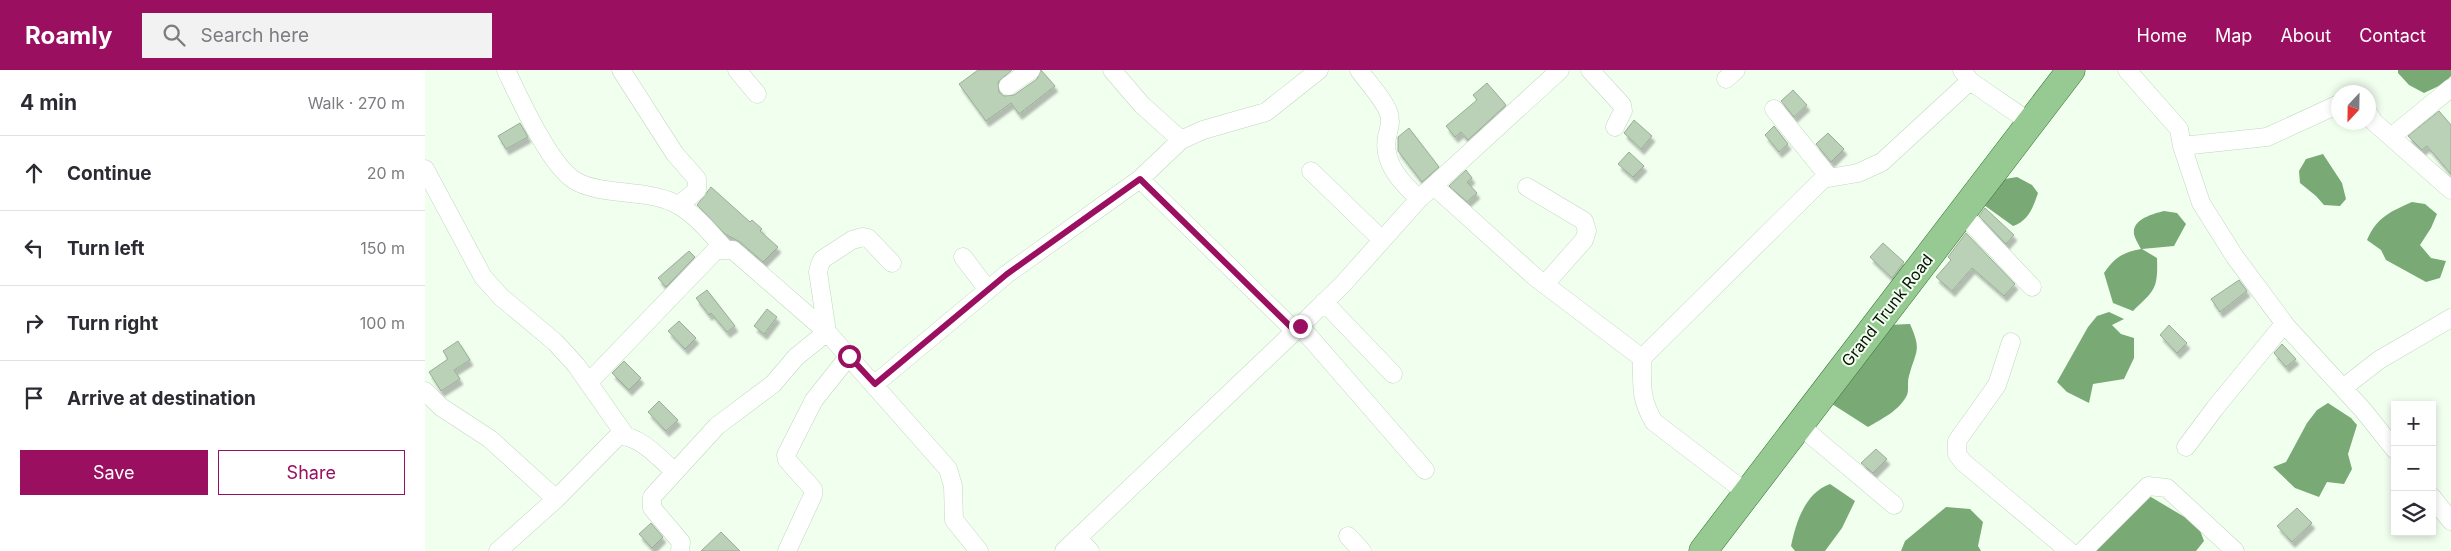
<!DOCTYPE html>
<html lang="en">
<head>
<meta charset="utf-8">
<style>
	body { margin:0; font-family:Inter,sans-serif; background:#f2f2f3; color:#2b2b33 }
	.controls { position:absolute; right:15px; bottom:15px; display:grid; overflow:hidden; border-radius:0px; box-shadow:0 2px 8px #0003 }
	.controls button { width:45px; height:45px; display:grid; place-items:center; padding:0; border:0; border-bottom:1px solid #e1e1e2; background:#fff; color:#2b2b33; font:25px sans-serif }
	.compass { position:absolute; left:1906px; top:15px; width:45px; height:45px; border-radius:50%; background:#fff; box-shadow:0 2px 8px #0003; rotate:202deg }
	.stop { position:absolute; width:15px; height:15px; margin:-11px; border:4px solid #9a0f60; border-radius:50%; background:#fff }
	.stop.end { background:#9a0f60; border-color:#fff; box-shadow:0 1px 5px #0008 }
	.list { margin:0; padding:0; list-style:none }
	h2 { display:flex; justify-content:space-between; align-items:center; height:65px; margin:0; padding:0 20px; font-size:21px }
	h2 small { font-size:16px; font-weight:400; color:#7c7c81 }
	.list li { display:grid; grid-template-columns:32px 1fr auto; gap:15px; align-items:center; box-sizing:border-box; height:75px; padding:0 20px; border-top:1px solid #e1e1e2 }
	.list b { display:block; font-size:19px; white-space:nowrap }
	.list em { font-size:16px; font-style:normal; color:#7c7c81 }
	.actions { display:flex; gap:10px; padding:15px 20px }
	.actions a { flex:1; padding:11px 0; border:1px solid #9a0f60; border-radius:0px; text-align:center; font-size:18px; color:#9a0f60 }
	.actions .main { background:#9a0f60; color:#fff }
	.icon { flex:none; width:28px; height:28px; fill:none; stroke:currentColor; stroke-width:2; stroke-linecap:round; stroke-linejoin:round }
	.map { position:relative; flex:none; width:2026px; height:481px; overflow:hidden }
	header { display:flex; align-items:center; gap:30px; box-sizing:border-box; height:70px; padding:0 25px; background:#9a0f60; color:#fff }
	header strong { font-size:24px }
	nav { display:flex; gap:28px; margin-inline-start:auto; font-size:18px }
	.search { width:350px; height:45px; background:#f2f2f3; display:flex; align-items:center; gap:12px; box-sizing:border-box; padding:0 18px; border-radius:0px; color:#7c7c81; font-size:19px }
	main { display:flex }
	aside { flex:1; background:#fff }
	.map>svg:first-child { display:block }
</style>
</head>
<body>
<header>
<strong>Roamly</strong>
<div class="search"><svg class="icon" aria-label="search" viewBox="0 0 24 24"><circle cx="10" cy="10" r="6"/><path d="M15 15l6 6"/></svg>Search here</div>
<nav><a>Home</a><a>Map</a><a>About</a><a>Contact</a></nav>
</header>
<main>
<aside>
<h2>4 min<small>Walk · 270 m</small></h2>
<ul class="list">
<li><svg class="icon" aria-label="ahead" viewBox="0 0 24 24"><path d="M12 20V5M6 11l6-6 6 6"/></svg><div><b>Continue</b></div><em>20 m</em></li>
<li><svg class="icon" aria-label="left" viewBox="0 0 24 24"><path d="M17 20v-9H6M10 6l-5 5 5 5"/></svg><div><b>Turn left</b></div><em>150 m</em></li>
<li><svg class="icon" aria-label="right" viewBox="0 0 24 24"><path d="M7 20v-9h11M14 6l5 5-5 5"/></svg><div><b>Turn right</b></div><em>100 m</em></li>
<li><svg class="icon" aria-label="arrive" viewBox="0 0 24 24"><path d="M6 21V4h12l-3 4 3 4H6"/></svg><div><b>Arrive at destination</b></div></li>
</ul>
<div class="actions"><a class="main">Save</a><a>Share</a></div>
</aside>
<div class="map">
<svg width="2026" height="481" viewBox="0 0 2026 481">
	<defs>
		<filter id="shadow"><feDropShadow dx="3" dy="5.5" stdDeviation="1" flood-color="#0004"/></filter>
	</defs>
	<rect width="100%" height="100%" fill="#f1ffef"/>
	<!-- water -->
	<path fill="#79aa75" d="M1973 0H2026V6L2018 14 1999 23 1984 15 1973 3Z
		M1898 84 1917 113 1921 129 1915 136 1899 135 1891 126 1875 113 1874 101 1881 89Z
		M1592 107 1607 115 1613 123C1608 138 1603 151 1588 156L1559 135 1563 121 1580 109Z
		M1987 132 2000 134 2012 144 2006 158 1995 175 2006 188 2021 191 2015 208 2001 212 1961 190 1956 180 1942 170C1952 147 1965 142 1987 132Z
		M1739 141 1752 143 1761 154 1749 176 1717 179 1732 188C1733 219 1730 220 1708 241L1688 233 1679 203C1689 188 1698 182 1716 179 1714 175 1710 169 1709 164 1707 149 1728 144 1739 141Z
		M1684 242 1699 249 1687 255 1696 264 1709 268V288L1699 309 1668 314 1664 333 1642 322 1632 312 1663 257 1672 246Z
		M1485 254C1497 281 1491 280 1484 306 1482 312 1484 320 1482 325 1475 340 1457 349 1443 357L1404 332 1462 255Z
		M1903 333 1926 348 1932 355 1923 384 1927 399 1919 414 1902 412 1894 427 1870 418 1848 397 1861 392 1882 353 1892 340Z
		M1405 414 1430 431 1417 458 1400 481H1370L1366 476C1371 452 1380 423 1405 414Z
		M1726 427 1773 455 1779 471 1771 481H1671V475L1714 428Z
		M1521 437 1545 439 1558 452 1553 476 1556 481H1476L1480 471Z"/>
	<!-- building -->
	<path fill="#bad1b7" stroke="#98ae96" filter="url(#shadow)" d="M553 0H587L573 12 574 22 579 26 589 25 612 9 616 0 630 16 594 44 586 33 561 51 534 14Z
		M1062 13 1081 35 1043 70 1036 62 1030 67 1021 56 1052 30 1048 25Z
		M1368 20 1382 35 1369 47 1356 31Z
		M2014 41 2026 55V104L2002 76 1997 80 1983 66Z
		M1209 50 1227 66 1216 79 1199 63Z
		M95 53 103 67 81 79 73 66Z
		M1349 56 1363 74 1354 82 1340 65Z
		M984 58 1014 97 997 112 973 81V67Z
		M1403 63 1419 79 1406 92 1391 74Z
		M1204 82 1219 96 1208 107 1193 94Z
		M1041 100 1047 108 1042 112 1052 123 1042 132 1024 116Z
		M286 117 325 152 327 150 337 159 335 161 353 177 338 192 315 172 300 164 272 135Z
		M1560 138 1589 165 1581 174 1554 146Z
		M1541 163 1590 214 1579 226 1547 198 1527 221 1511 207 1526 190 1523 187Z
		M1458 173 1479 192 1467 208 1445 187Z
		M264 181 270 187 241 217 233 208Z
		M1814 210 1822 221 1795 242 1786 229Z
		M282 220 310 256 302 262 286 243 284 245 271 228Z
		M342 239 352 247 339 264 329 256Z
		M254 251 271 268 260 279 243 261Z
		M1744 255 1762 273 1752 283 1735 265Z
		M33 271 45 290 29 300 35 309 16 321 4 302 23 289 18 281Z
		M1857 274 1871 289 1861 297 1849 283Z
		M199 291 216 308 204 320 187 303Z
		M234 331 253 350 241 361 223 342Z
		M1451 379 1462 389 1448 403 1436 393Z
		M1872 438 1887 453 1867 472 1852 456Z
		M226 453 238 467 227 478 214 464Z
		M296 462 315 481H276Z"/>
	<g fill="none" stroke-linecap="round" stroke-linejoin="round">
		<defs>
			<path id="minor" d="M81 0C94 27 124 94 149 110 174 126 221 119 249 133 269 142 285 163 300 179
				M196 0 250 84 272 109V120L254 135
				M312 0 332 24
				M687 0 717 35 756 70
				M934 0C943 13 957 27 963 41 967 51 964 58 962 67 957 93 977 113 994 129
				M1165 0 1197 35 1198 41 1190 57
				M1537 0 1545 11 1606 53
				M1702 0 1754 59 1757 76 1776 133 1810 187 1862 257 1938 340 1970 380
				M1301 9 1311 0
				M583 16 606 0
				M1349 39 1404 107
				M1944 44 1949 52 2026 120
				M1966 67 2026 18
				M1757 76 1842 67 1914 34
				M0 99 58 207 76 227 130 272 151 295 200 365
				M886 101 957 170
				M715 109 870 261
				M1009 116 1110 207 1217 288
				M1102 117 1159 151 1162 161 1159 170 1120 214
				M1537 143 1607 217
				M538 187 563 220
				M899 232 968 304
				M875 256 1000 400
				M1586 272 1572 315 1532 371V384L1538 392 1644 481
				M164 312 291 180H308L402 262 523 399 528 416 529 450 554 481
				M450 314 582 204 715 109 756 70 778 60 841 42 894 0
				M1918 318 1954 290 2026 248
				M0 321 16 337 65 369 131 429
				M1373 354 1469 435
				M1761 377 1790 338 1859 254
				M1322 423 1229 352C1215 329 1217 314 1217 288L1398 109 1433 103 1457 92 1545 11
				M2007 427 2026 451
				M923 466 937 481
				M652 468 665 481
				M73 481 131 429 193 366C214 364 235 389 250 402
				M255 481 256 472 227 438V427L292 356 348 314 371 287 402 262 393 202 395 194 398 189 427 170 438 167 443 168 467 193
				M362 481 388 425V419L362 390 361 385 389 330 424 286
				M639 481 870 261 918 214 994 129 1135 0
				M1658 481 1723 416 1742 418 1810 481"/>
			<path id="primary" d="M1278 481 1646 0"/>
		</defs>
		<!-- minor casing -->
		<use href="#minor" stroke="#c1d8bf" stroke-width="19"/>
		<!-- primary casing -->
		<use href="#primary" stroke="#387334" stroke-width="29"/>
		<!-- minor -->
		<use href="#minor" stroke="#fff" stroke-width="18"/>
		<!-- primary -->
		<use href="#primary" stroke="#96ca92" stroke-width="28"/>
	</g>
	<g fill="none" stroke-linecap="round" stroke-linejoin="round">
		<!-- route -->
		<path stroke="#9a0f60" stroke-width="6" d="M424 286 450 314 582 204 715 109 870 261 875 256"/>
	</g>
	<g text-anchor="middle" stroke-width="4" stroke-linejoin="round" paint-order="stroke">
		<!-- street labels -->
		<g font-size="16" fill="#0b120a" stroke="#f1ffef">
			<text transform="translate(1462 240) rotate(-52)" y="6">Grand Trunk Road</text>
		</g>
	</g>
</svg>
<div class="controls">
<button>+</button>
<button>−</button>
<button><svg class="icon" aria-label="layers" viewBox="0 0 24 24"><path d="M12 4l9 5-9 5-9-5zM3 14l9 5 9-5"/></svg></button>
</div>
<svg class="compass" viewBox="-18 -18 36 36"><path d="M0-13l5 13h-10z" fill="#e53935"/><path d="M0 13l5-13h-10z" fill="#7c7c81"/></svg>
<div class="stop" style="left:424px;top:286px"></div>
<div class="stop end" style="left:875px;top:256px"></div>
</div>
</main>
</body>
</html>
